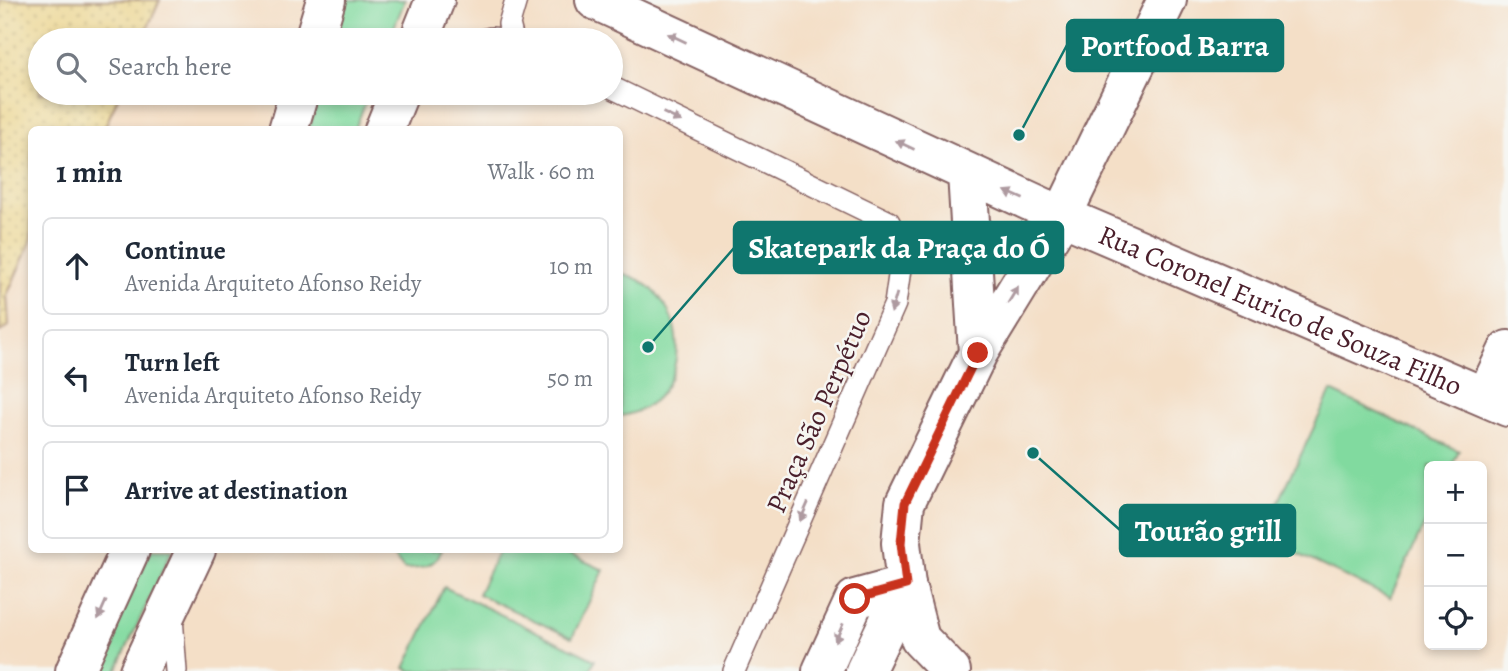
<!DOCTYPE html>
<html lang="en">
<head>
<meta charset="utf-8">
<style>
	body { margin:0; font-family:Alegreya,serif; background:#f6f6f7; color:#1f2937 }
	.controls { position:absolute; right:21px; bottom:21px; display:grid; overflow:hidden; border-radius:10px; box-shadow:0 4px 10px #0003 }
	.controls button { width:63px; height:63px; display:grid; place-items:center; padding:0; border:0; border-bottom:2px solid #e0e1e3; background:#fff; color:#1f2937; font:35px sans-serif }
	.stop { position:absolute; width:21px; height:21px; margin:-16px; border:5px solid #c8321e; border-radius:50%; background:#fff }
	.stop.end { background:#c8321e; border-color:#fff; box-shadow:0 2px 7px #0008 }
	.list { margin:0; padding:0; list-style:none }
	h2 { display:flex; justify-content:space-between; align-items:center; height:91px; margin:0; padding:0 28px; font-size:30px }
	h2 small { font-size:23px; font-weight:400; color:#747a83 }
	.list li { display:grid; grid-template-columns:46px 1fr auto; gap:21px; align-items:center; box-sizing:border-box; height:98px; margin:0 14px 14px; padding:0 14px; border:2px solid #e0e1e3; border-radius:10px }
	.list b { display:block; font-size:26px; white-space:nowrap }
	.list p { margin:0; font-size:23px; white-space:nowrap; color:#747a83 }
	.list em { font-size:23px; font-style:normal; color:#747a83 }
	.icon { flex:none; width:38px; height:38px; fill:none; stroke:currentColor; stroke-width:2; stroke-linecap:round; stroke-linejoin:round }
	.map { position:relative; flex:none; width:1508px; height:671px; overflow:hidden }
	.search { position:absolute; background:#fff; box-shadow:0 4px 10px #0003; left:28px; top:28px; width:595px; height:77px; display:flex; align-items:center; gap:18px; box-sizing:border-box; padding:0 24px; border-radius:38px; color:#747a83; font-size:26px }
	.panel { position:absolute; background:#fff; box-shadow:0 4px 10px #0003; left:28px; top:126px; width:595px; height:427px; border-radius:10px }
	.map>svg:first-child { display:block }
</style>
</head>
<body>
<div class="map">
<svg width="1508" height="671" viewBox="0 0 1508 671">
	<defs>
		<pattern id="sand-dots" width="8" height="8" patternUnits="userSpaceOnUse" patternTransform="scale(1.75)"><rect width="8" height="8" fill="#eeda9e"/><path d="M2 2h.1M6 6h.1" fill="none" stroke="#cebb88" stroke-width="1.8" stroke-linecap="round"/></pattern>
	</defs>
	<rect width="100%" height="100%" fill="#f6f6f2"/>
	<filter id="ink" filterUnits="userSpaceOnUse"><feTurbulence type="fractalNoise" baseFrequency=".0143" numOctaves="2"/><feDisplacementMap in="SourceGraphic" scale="14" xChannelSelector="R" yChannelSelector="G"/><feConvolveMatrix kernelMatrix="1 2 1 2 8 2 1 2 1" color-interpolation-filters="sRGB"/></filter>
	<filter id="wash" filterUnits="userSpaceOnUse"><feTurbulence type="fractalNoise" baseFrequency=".00686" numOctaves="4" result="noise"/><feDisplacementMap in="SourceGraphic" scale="28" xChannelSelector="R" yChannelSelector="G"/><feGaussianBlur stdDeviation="1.57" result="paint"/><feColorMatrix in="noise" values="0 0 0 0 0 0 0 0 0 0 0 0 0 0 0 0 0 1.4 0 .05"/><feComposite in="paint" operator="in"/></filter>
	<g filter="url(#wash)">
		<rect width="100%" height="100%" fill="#f4dfc7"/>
		<!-- grass -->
		<path fill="#81da9f" stroke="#667c65" stroke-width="2" d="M346 0H405L389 40H333Z
			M319 93H369L355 129 309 130Z
			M620 273C695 290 696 405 620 416Z
			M1331 391 1459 451 1452 466H1429V514L1390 598 1262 537Z
			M151 550H172L116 671H96Z
			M392 550H442C434 567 422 569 404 569L393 555Z
			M499 550H560L604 570 572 638 478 594Z
			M444 587 595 660 590 671H411L405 668Z"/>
		<!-- sand -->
		<path fill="url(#sand-dots)" stroke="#9c7c64" stroke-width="2" d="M0 0H160L142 40H40V93H120L104 129 32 130 31 241 7 295 9 326 0 332Z"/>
	</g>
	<g filter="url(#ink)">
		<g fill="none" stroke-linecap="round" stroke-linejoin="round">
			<defs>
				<path id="service" d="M482 40 491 38 513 40
					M513 40 509 24 516 0
					M611 87 889 222 902 255 895 304 734 671
					M172 617 176 671"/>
				<g id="minor">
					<path id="s1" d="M1167 0 1062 216 1508 407"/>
					<path d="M1486 396 1508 350"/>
					<path d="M822 671 855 599 906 585"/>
					<path d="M865 671 906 585"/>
				</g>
				<path id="tertiary" d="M595 0 1062 216 978 353 905 503 901 543 906 585 920 639 951 671
					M967 173 978 353"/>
				<path id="secondary" d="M314 40 326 0
					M419 40 435 0
					M288 130 299 93
					M384 130 399 93
					M75 671 130 550
					M139 671 196 550"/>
			</defs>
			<!-- service casing -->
			<use href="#service" stroke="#866262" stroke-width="24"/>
			<!-- minor casing -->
			<use href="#minor" stroke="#866262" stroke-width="42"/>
			<!-- tertiary casing -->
			<use href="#tertiary" stroke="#866262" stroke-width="42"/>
			<!-- secondary casing -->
			<use href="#secondary" stroke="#866262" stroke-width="42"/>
			<!-- service -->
			<use href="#service" stroke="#fff" stroke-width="21"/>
			<!-- minor -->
			<use href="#minor" stroke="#fff" stroke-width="38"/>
			<!-- tertiary -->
			<use href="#tertiary" stroke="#fff" stroke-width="38"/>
			<!-- secondary -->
			<use href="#secondary" stroke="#fff" stroke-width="38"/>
		</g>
		<!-- one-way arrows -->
		<defs><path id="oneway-solid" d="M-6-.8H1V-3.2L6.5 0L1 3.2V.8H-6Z" transform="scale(1.75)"/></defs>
		<g fill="#ae9aa0">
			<use href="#oneway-solid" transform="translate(677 38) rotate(-155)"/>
			<use href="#oneway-solid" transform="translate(672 117) rotate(26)"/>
			<use href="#oneway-solid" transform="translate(905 145) rotate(-155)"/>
			<use href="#oneway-solid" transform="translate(1014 195) rotate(-156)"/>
			<use href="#oneway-solid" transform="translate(1013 295) rotate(-59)"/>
			<use href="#oneway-solid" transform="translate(894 303) rotate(106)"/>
			<use href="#oneway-solid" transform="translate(804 512) rotate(114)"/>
			<use href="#oneway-solid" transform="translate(102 610) rotate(114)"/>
			<use href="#oneway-solid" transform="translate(839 633) rotate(114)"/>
		</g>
	</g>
	<g fill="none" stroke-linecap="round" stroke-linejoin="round" filter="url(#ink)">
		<!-- route -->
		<path stroke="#c8321e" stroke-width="9" d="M855 599 906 585 901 543 905 503 978 353"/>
	</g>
	<g text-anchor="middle" stroke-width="5" stroke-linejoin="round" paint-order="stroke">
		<!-- street labels -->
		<g font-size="28" fill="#4a1f2b" stroke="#f6f6f2">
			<text dy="10" stroke="none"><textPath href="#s1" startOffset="478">Rua Coronel Eurico de Souza Filho</textPath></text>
			<text transform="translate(818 411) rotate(-66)" y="10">Praça São Perpétuo</text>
		</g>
	</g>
	<!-- callouts -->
	<path fill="none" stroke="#0f766e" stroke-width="2.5" d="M1019 135L1067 45M648 347L734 248M1033 453L1120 530"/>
	<g fill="#0f766e" stroke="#f6f6f2" stroke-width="2.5">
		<circle cx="1019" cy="135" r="7"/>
		<circle cx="648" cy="347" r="7"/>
		<circle cx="1033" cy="453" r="7"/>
	</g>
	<g fill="#0f766e" stroke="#0f766e" stroke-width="2.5">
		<rect x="1067" y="20" width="216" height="51" rx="7"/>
		<rect x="734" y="222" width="329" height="51" rx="7"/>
		<rect x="1120" y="505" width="175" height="51" rx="7"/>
	</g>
	<g font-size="30" text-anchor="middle" font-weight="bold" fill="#fff">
		<text x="1175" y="56">Portfood Barra</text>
		<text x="899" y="258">Skatepark da Praça do Ó</text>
		<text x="1208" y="541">Tourão grill</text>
	</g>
</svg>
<div class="controls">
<button>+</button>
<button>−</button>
<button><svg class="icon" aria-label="locate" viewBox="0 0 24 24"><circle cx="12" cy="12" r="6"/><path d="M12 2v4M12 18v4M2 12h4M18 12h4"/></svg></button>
</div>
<div class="stop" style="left:855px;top:599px"></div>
<div class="stop end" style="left:978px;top:353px"></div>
<div class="search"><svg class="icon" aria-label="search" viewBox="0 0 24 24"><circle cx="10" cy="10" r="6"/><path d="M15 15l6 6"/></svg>Search here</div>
<section class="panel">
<h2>1 min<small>Walk · 60 m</small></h2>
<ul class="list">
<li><svg class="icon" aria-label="ahead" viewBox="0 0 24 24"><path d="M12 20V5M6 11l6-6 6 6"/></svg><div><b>Continue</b><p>Avenida Arquiteto Afonso Reidy</p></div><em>10 m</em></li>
<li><svg class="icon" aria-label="left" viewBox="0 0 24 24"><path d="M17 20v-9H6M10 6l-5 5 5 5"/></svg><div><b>Turn left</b><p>Avenida Arquiteto Afonso Reidy</p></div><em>50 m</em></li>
<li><svg class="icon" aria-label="arrive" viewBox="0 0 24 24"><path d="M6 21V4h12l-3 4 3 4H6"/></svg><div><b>Arrive at destination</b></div></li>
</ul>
</section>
</div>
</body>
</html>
